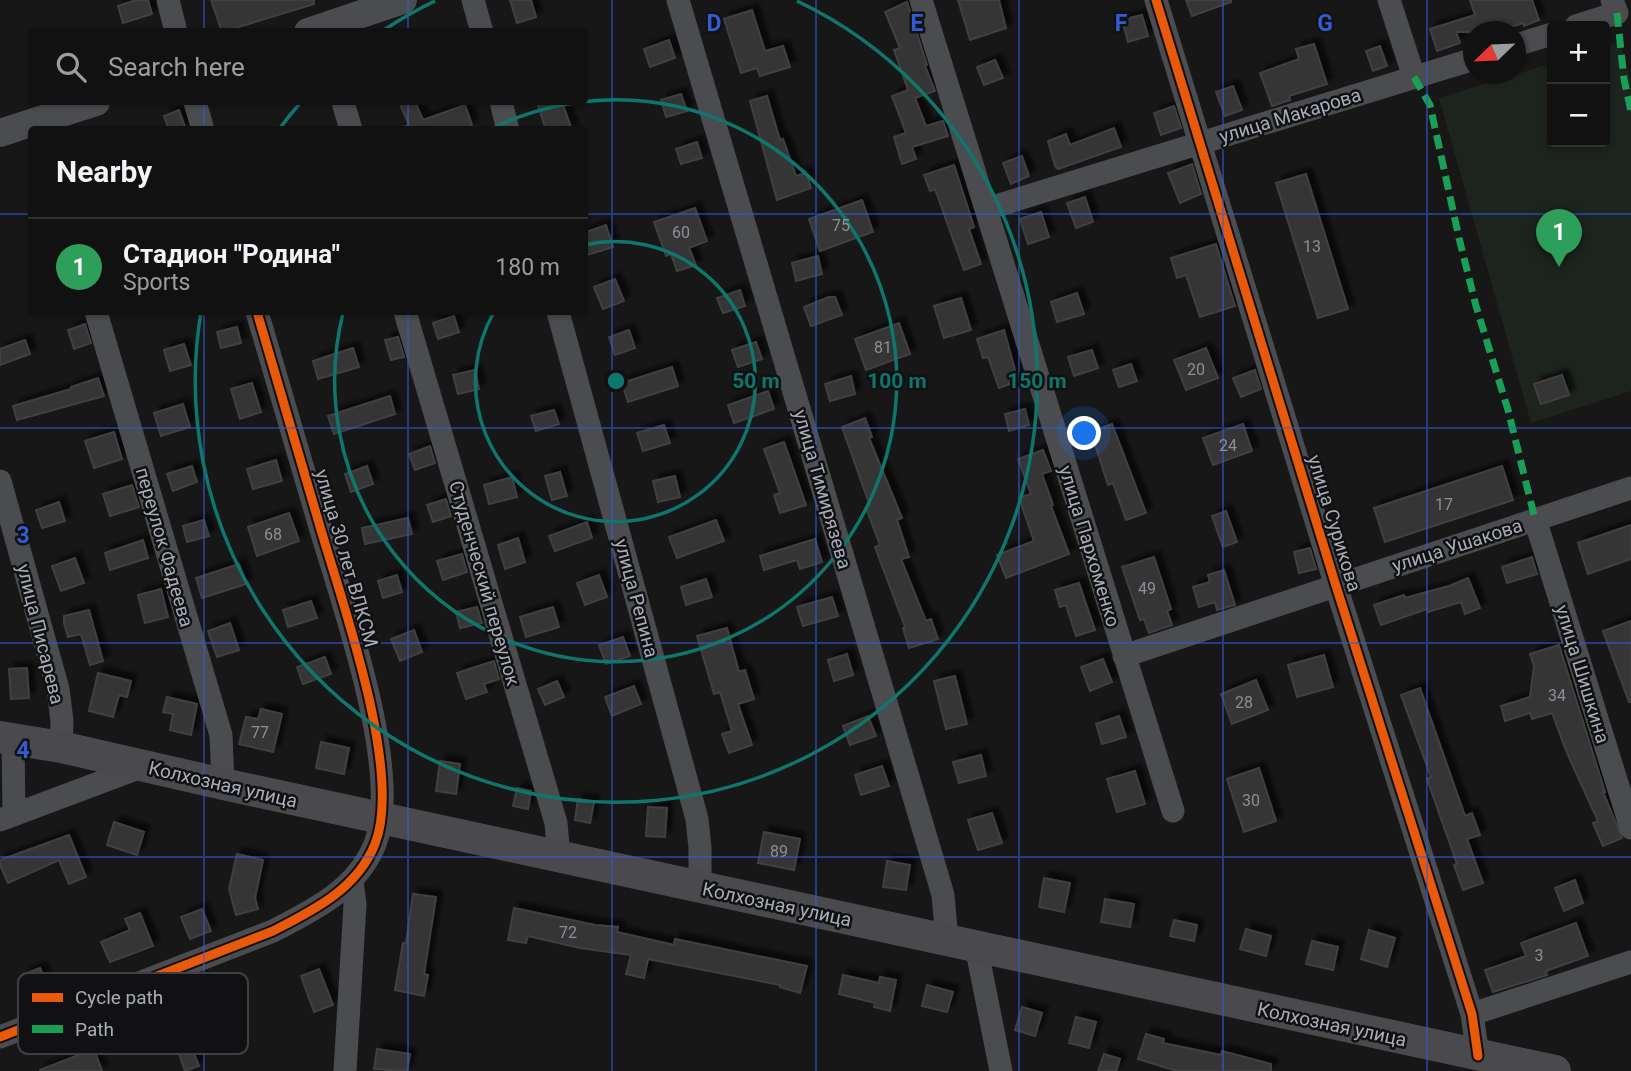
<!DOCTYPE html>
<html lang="en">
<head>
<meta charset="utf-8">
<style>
	body { margin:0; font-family:Roboto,sans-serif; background:#1e1f1f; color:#f1f3f6 }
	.controls { position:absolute; right:21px; top:21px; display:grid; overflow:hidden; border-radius:7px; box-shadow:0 2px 5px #0004 }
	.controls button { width:63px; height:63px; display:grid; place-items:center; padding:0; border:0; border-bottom:2px solid #303131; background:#111; color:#f1f3f6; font:35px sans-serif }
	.compass { position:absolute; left:1463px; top:21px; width:63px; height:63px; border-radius:50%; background:#111; box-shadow:0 2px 5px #0004; rotate:247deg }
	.you { position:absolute; left:1085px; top:434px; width:24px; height:24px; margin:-18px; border:5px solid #fff; border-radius:50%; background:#1a73e8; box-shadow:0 0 0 10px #1a73e833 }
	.badge { display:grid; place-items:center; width:46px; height:46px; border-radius:50%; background:#db2777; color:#fff; font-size:23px; font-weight:700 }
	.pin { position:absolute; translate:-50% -58px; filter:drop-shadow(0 2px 4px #0008) }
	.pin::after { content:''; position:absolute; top:37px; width:24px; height:21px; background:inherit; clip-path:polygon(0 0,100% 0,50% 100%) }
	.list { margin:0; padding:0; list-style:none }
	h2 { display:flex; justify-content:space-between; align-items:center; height:91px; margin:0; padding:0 28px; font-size:30px }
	h2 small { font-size:23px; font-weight:400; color:#9c9d9f }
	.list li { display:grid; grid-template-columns:46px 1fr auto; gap:21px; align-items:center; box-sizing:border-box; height:98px; padding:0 28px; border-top:2px solid #303131 }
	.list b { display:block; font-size:26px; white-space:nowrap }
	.list p { margin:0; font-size:23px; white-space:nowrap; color:#9c9d9f }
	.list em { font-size:23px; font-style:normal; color:#9c9d9f }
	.icon { flex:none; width:38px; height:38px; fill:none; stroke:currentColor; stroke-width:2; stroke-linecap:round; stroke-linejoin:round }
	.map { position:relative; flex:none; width:1631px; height:1071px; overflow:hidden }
	.search { position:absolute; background:#111; box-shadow:0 2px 5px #0004; left:28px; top:28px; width:560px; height:77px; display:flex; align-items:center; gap:18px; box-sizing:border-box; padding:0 24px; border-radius:7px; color:#9c9d9f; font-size:26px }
	.panel { position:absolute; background:#111; box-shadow:0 2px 5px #0004; left:28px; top:126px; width:560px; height:189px; border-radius:7px }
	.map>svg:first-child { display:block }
</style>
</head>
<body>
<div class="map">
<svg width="1631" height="1071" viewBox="0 0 1631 1071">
	<defs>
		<filter id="shadow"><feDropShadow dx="6" dy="-6" stdDeviation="2" flood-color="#0009"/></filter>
	</defs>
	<rect width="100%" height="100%" fill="#171717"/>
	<!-- green -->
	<path fill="#1d241e" d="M1620 42 1631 81V391L1531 423 1439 98 1552 63V142H1605V47Z"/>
	<!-- building -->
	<path fill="#353536" stroke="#3f4043" stroke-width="2" filter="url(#shadow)" d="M136 0H148L152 14 123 23 118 6Z
		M211 0H314V4L222 32Z
		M510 0H531L536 17 517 23Z
		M958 0H999L1006 28 970 40Z
		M1186 0H1231V2L1192 16Z
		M1470 0H1532L1539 20 1524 26 1523 23 1496 32H1456L1460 43 1437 51 1430 29 1475 15Z
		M907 2 927 65 925 66 935 91 915 98 926 126 943 121 948 136 912 147 916 159 902 164 894 137 906 133 892 96 908 90 894 50 900 48 885 12Z
		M752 10 765 51 783 46 790 67 760 76 757 68 741 73 724 19Z
		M1142 15 1148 36 1128 42 1122 20Z
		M669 40 675 58 650 67 644 49Z
		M1314 44 1327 84 1289 96 1290 100 1272 106 1260 73 1299 59 1296 49Z
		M1380 46 1387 66 1373 71 1366 51Z
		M995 60 1003 78 984 85 977 67Z
		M1233 86 1242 110 1225 116 1216 92Z
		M681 94 687 111 666 117 661 100Z
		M767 96 780 140 783 139 796 176 806 173 811 188 777 200 750 101Z
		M399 102H415L423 120 465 105 472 125 460 130H403V127L409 125Z
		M537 102H562L572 130H546Z
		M1174 106 1181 128 1161 135 1154 113Z
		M179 110 186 130H169L164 116Z
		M1114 128 1121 147 1058 169 1055 166 1048 141 1066 134 1070 145Z
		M697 142 702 158 681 164 676 149Z
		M1022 156 1029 176 1011 184 1003 163Z
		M1192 164 1201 194 1180 203 1168 173Z
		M954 165 974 227 969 229 981 264 964 270 935 189 930 191 924 175Z
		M1306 174 1348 309 1318 318 1276 183Z
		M1085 197 1093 222 1076 228 1067 203Z
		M862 200 873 232 820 251 809 219Z
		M695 208 707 241 689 248 696 265 677 271 671 254 666 256 654 222Z
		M1041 212 1049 237 1028 244 1020 219Z
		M606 225 613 247 584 256V233Z
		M1216 244 1235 306 1200 317 1186 275 1177 278 1171 258Z
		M818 256 822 274 796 281 792 263Z
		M615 279 624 301 603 309 594 287Z
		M740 290 745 306 723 313 717 298Z
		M1077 293 1084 314 1057 322 1051 302Z
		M829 297H835L842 315 811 326 804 307Z
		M961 298 971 330 944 338 934 306Z
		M454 316 459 332 438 339 433 323Z
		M899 323 910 354 866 370 855 339Z
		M85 324 91 343 74 349 68 330Z
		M237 327 241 343 221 348 217 332Z
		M629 330 635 348 615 355 609 337Z
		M1004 330 1018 381 999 388 988 357 983 358 977 339Z
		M398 337 404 357 391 360 385 340Z
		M25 340 30 354 0 365V349Z
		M756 342 762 359 738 367 732 350Z
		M184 344 191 365 170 371 164 350Z
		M353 348 359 367 318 379 313 361Z
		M1206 348 1218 378 1186 390 1174 360Z
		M1092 350 1098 368 1074 376 1068 357Z
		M1131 364 1137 381 1119 387 1113 370Z
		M672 367 678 386 628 402 622 383Z
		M475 370 479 389 458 394 453 375Z
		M1255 370 1261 389 1241 397 1233 378Z
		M1562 375 1569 395 1541 404 1534 384Z
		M851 376 855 394 830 401 825 384Z
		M98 378 104 396 17 420 13 406 71 389V387Z
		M252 383 261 412 240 419 231 389Z
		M768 391 774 409 734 423 728 405Z
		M390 396 395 414 334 434 328 416Z
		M183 404 190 427 161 436 154 413Z
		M1025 409 1029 425 1009 431 1005 414Z
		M554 410 559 424 536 431 531 416Z
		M865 418 872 437 869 438 902 518 897 520 909 557 901 559 926 621 931 619 938 639 909 648 903 628 905 627 875 547 880 545 866 508 870 506 842 427Z
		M1112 424 1146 513 1126 520 1113 483 1108 485 1091 432Z
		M1243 424 1252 451 1213 465 1203 438Z
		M664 425 670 443 643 451 637 433Z
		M114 432 122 459 94 468 85 441Z
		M784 442 806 505 780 513 774 495 780 493 764 449Z
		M430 446 435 463 415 470 409 454Z
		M1043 450 1051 471 1042 474 1053 505 1051 506 1069 554 1006 578 997 555 1034 541 1019 498 1031 494 1018 459Z
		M276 460 282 481 253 489 247 469Z
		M192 466 197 482 173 491 167 474Z
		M367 466 373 484 351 492 345 474Z
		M1502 466 1513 500 1385 542 1374 508Z
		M560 472 567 496 552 500 545 476Z
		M675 476 680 497 658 502 653 481Z
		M512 477 517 497 489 504 484 485Z
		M132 485 139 507 110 516 103 494Z
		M446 499 451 516 433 522 427 505Z
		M59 502 65 521 42 528 36 510Z
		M1226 511 1237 542 1223 547 1212 516Z
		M289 513 299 541 257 556 248 527Z
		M408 518 412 534 365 544 362 528Z
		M204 520 209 536 187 542 183 526Z
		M716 520 724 541 677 558 669 537Z
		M587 522 592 538 555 551 549 536Z
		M1631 525V559L1588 574 1578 543Z
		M518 538 525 562 505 569 498 545Z
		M815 539 822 562 800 569 797 560 764 570 760 556Z
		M143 540 148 558 110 570 105 553Z
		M1310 548 1316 569 1299 573 1294 552Z
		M462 554 467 572 443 580 437 561Z
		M1154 557 1171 609 1167 611 1172 625 1149 633 1144 619 1140 620 1122 567Z
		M1532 557 1537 574 1507 583 1502 567Z
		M75 558 84 583 61 591 52 566Z
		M239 564 246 584 202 598 196 578Z
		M1224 570 1235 605 1217 610 1215 602 1199 607 1193 587 1210 582 1208 575Z
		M397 575 402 592 383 598 378 581Z
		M599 575 607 597 585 605 577 583Z
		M1468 578 1480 608 1465 614 1461 602 1428 612 1427 609 1381 625 1374 605 1404 595 1405 598 1449 586Z
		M706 579 712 597 686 605 681 587Z
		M1079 583 1095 630 1076 636 1066 605 1060 607 1055 590Z
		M161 589 168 617 145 623 138 595Z
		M832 597 838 616 803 626 797 607Z
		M311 601 317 618 288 627 283 610Z
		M477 607 482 623 460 628 456 612Z
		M553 607 559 627 526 637 520 617Z
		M89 610 103 661 90 665 81 634 68 637 64 623V616Z
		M1631 621V702H1629L1603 631Z
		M230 623 239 650 217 657 208 631Z
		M727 628 739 672 745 670 754 699 738 704 752 745 729 753 722 734 732 731 720 692 714 694 697 636Z
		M414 630 422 652 400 661 391 639Z
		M623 637 630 656 606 664 599 645Z
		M1559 645 1605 792H1603L1622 838 1603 846 1593 823 1598 821 1567 753 1552 713 1532 719 1530 713 1505 721 1501 706 1530 697 1534 666 1530 654Z
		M847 654 853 675 834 681 828 660Z
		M1324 655 1333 687 1297 697 1288 665Z
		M325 657 331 674 303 684 297 667Z
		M1103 659 1112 682 1090 691 1081 667Z
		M494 661 499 679 484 684 487 692 466 699 457 673Z
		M27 668 29 698 11 699 9 669Z
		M98 673 131 681 127 697 119 695 113 717 89 711Z
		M955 676 967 724 946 729 934 681Z
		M1256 680 1268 710 1232 724 1221 694Z
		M557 681 564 697 545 705 538 689Z
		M634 686 641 704 612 716 605 697Z
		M1420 688 1465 816 1472 813 1480 835 1467 839 1483 883 1463 890 1454 865 1457 864 1427 779 1431 777 1401 695Z
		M167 697 197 704 191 735 170 730 173 714 163 712Z
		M261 709 282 714 273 752 239 744 246 717 258 719Z
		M868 716 876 736 850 745 843 726Z
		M1119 716 1126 737 1102 744 1096 724Z
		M321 742 349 748 344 774 316 768Z
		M981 755 986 776 959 783 953 762Z
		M440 761 460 764 456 794 436 791Z
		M882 766 889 786 861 795 855 775Z
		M1259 768 1276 821 1244 832 1227 779Z
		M1135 771 1145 804 1117 812 1107 779Z
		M517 788 531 791 528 809 513 806Z
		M578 799 594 802 590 823 575 820Z
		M648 807 667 808 665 837 646 836Z
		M992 813 1002 843 978 850 968 820Z
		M114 822 144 832 137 855 107 845Z
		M764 832 800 839 794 870 758 863Z
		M69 835 86 877 69 884 59 860 8 883 0 865V860Z
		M237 854 263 860 255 898 258 909 236 915 229 889Z
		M887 861 910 865 906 890 883 887Z
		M1044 878 1070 883 1064 912 1039 907Z
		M1575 880 1583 903 1564 911 1555 888Z
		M413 894 436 897 424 974 428 975 424 996 395 990 403 943H406Z
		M1105 899 1134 904 1130 927 1101 922Z
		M514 908 595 925 618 927 617 932 674 945 675 939 807 966 800 993 780 987V985L648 959 644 978 626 974 631 955 580 948 528 936 526 943 508 940Z
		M202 909 211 931 190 939 181 917Z
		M140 913 153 946 110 962 101 942 130 930 125 919Z
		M1174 920 1197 925 1194 941 1170 936Z
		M1576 923 1588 956 1546 971 1547 975 1493 992 1485 970 1526 956 1521 943Z
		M1246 929 1271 936 1266 956 1240 949Z
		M1369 930 1395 938 1387 967 1361 959Z
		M1312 941 1338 947 1333 970 1306 964Z
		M40 968 49 990 32 996 24 974Z
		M319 969 333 1005 314 1012 301 976Z
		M843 975 879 983 880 977 896 980 890 1011 874 1007 875 1003 839 994Z
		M927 985 953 992 947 1012 922 1006Z
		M1022 1007 1042 1013 1035 1036 1015 1030Z
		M1076 1017 1096 1022 1089 1048 1069 1043Z
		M1146 1034 1164 1039 1163 1043 1221 1055 1222 1051 1271 1064V1071H1177L1138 1059Z
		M191 1046 199 1066 185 1071 178 1051Z
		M94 1049 102 1071H40V1070Z
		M377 1049 410 1054 407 1071 374 1069Z
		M1104 1054 1120 1059 1116 1071H1098Z"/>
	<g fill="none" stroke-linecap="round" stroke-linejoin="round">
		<!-- minor -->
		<path stroke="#4b4c50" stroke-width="23" d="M168 0 176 32
			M473 0 482 32
			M678 0 943 895 947 940
			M921 0 1173 811
			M1156 0 1336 586 1472 1014 1478 1056
			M1389 0 1414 77
			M1576 26 1617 13 1612 0
			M1516 45 1552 34
			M195 102 203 130
			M343 102 351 130
			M501 102 508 130
			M986 209 1474 59
			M96 312 221 735 223 784
			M405 312 556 823 559 856
			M558 312 697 819 700 848V887
			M0 481 58 689 62 721 61 747
			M1535 519 1631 828
			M1124 656 1631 488
			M13 739 14 815
			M0 820 144 766
			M976 946 1001 1071
			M1472 1014 1631 962
			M0 1037 273 931C314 910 357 889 375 844 403 773 343 605 321 530 299 457 278 384 257 312
			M345 1071 355 904 352 881"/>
		<!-- tertiary -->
		<path stroke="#4b4c50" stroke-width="28" d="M308 32 403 0
			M0 133 96 102"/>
		<!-- secondary -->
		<path stroke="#4a4a4e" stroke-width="32" d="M0 737 61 747 223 784 1555 1071"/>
		<!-- quiet -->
		<path stroke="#1a9f57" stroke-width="7" stroke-dasharray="14 7" stroke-linecap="butt" d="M1617 13 1624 79 1631 111
			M1414 77 1430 105 1459 238 1476 306 1508 410 1535 519"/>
		<defs>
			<path id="cycleway" d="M1156 0 1336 586 1472 1014 1478 1056
				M0 1037 273 931C314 910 357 889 375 844 403 773 343 605 321 530 299 457 278 384 257 312"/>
		</defs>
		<!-- cycleway casing -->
		<use href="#cycleway" stroke="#111113" stroke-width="13"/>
		<!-- cycleway -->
		<use href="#cycleway" stroke="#e8590c" stroke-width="9"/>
	</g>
	<!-- grid -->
	<path fill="none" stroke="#325cd3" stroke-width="2" stroke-opacity="0.55" d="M204 0V32M408 0V32M612 0V1071M816 0V1071M1019 0V1071M1223 0V1071M1427 0V1071M204 102V130M408 102V130M0 214H32M584 214H1631M204 312V1071M408 312V1071M0 428H1631M0 643H1631M0 857H1631"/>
	<!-- distance rings -->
	<g fill="none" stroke="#0f766e" stroke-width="3.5">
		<path d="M585 245A140 140 0 1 1 494 312"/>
		<path d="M493 128A281 281 0 1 1 343 313"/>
		<path d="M280 128A421 421 0 0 1 301 102M384 30A421 421 0 0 1 435 1M797 1A421 421 0 1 1 201 312"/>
	</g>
	<g text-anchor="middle" stroke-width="5" stroke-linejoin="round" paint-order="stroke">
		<!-- number labels -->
		<g font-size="16" fill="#8b8f98">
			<text x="841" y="231">75</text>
			<text x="681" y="238">60</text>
			<text x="1312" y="252">13</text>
			<text x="883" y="353">81</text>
			<text x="1196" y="375">20</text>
			<text x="1228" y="451">24</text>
			<text x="1444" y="510">17</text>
			<text x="273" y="540">68</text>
			<text x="1147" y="594">49</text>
			<text x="1557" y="701">34</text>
			<text x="1244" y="708">28</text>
			<text x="260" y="738">77</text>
			<text x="1251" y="806">30</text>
			<text x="779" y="857">89</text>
			<text x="568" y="938">72</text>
			<text x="1539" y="961">3</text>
		</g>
		<!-- street labels -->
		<g font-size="19" fill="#a8adb8" stroke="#111113">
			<text transform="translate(1290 115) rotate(-17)" y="7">улица Макарова</text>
			<text transform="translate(823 489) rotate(74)" y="7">улица Тимирязева</text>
			<text transform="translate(1335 523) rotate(73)" y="7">улица Сурикова</text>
			<text transform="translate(1457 545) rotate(-18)" y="7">улица Ушакова</text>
			<text transform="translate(1090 546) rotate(73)" y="7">улица Пархоменко</text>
			<text transform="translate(165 547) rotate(74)" y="7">переулок Фадеева</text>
			<text transform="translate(347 558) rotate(74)" y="7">улица 30 лет ВЛКСМ</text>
			<text transform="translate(485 583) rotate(74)" y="7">Студенческий переулок</text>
			<text transform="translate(637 598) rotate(75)" y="7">улица Репина</text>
			<text transform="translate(41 634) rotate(76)" y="7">улица Писарева</text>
			<text transform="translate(1583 674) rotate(73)" y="7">улица Шишкина</text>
			<text transform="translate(223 784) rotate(13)" y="7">Колхозная улица</text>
			<text transform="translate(777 904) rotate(12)" y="7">Колхозная улица</text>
			<text transform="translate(1332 1024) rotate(12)" y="7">Колхозная улица</text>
		</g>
	</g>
	<!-- legend -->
	<rect x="18" y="973" width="230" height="81" rx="10" fill="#111113" stroke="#3e4045" stroke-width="2"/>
	<rect x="32" y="993" width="31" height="9" fill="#e8590c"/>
	<rect x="32" y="1025" width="31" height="8" fill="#1a9f57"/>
	<g font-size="19" fill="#a8adb8">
		<text x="75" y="1004">Cycle path</text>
		<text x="75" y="1036">Path</text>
	</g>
	<g font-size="23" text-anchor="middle" font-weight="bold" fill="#325cd3" stroke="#111113" stroke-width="5" stroke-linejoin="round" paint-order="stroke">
		<text x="714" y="31">D</text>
		<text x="917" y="31">E</text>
		<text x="1121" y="31">F</text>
		<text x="1325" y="31">G</text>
		<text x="23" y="543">3</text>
		<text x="23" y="758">4</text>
	</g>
	<circle cx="616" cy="381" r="10" fill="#0f766e" stroke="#111113" stroke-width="3.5"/>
	<g font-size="21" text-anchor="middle" font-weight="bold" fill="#0f766e" stroke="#111113" stroke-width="5" stroke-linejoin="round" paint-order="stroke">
		<text x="756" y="388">50 m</text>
		<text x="897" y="388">100 m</text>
		<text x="1037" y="388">150 m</text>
	</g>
</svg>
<div class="controls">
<button>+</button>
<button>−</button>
</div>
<svg class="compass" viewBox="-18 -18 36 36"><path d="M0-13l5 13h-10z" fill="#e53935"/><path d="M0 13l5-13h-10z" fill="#9c9d9f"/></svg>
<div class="you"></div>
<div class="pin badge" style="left:1559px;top:267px;background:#2e9e5b">1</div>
<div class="search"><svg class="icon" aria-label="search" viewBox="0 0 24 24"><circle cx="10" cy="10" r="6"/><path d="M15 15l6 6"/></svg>Search here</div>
<section class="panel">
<h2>Nearby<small></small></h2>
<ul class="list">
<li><span class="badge" style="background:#2e9e5b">1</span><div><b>Стадион &quot;Родина&quot;</b><p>Sports</p></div><em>180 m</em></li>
</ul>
</section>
</div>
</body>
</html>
